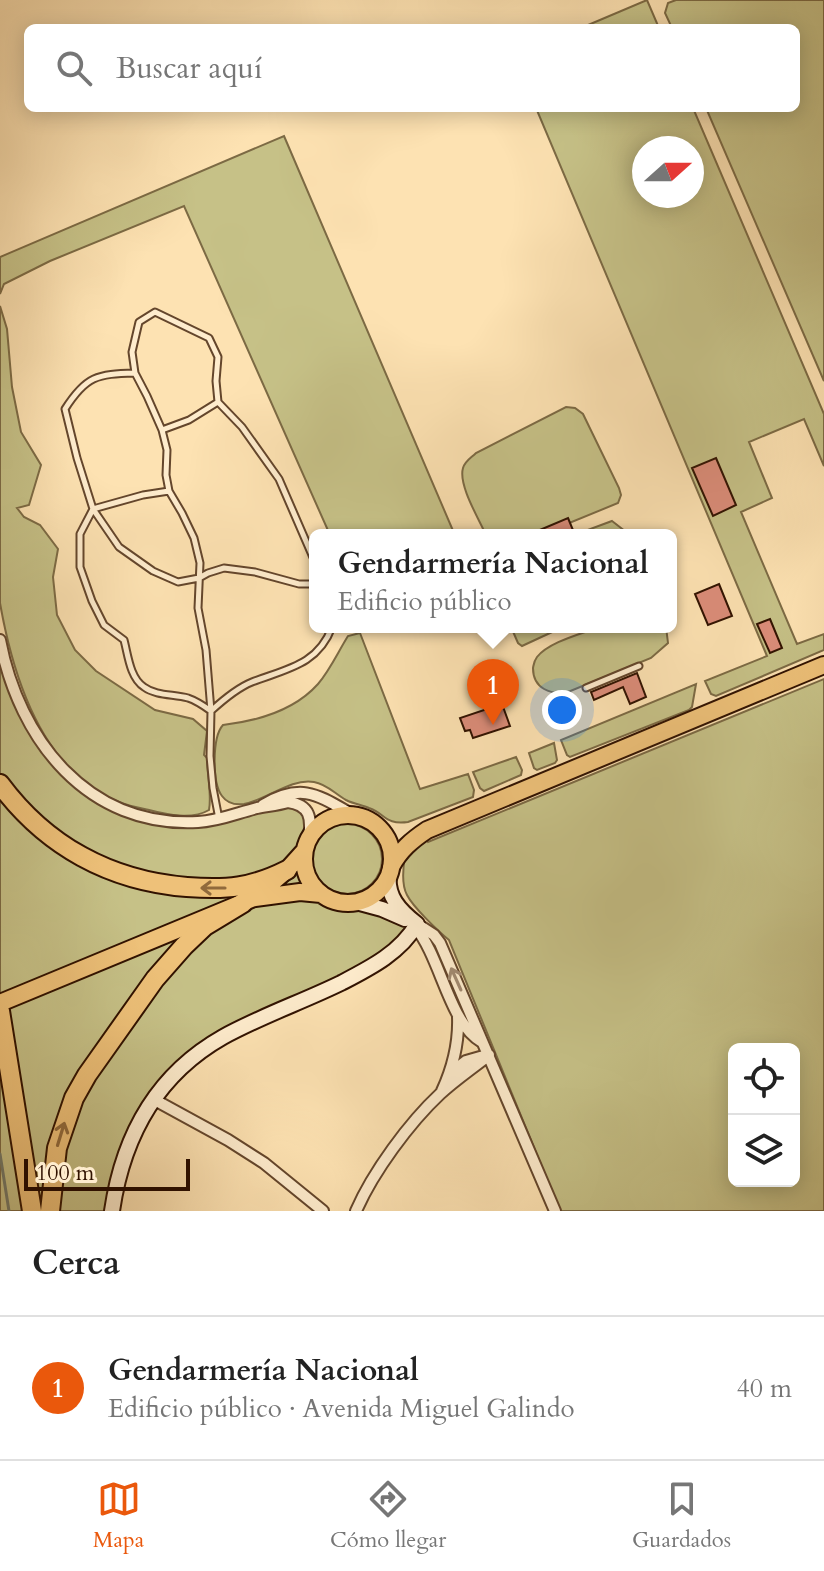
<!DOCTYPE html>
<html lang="es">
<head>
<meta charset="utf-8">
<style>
	body { margin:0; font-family:Cardo,serif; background:#f2f2f2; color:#222 }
	.controls { position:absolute; right:24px; bottom:24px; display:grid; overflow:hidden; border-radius:12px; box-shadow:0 4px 20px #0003 }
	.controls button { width:72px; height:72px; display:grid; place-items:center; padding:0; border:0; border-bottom:2px solid #e0e0e0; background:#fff; color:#222; font:40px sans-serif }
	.compass { position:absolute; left:632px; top:136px; width:72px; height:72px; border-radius:50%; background:#fff; box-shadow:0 4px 20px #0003; rotate:69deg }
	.scale { position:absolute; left:24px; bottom:20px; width:166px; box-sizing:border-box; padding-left:8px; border:4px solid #311200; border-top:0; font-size:22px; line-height:28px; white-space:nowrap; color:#311200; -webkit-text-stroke:6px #feeccd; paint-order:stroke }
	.you { position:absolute; left:562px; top:710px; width:28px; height:28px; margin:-20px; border:6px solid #fff; border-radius:50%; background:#1a73e8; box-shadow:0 0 0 12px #1a73e833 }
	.badge { display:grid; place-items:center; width:52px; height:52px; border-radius:50%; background:#ea580c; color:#fff; font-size:26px; font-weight:700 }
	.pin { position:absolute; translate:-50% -66px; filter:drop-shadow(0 2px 4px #0008) }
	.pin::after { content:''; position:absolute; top:42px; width:28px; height:24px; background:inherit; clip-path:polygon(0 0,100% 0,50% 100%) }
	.popup { position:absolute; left:309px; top:529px; width:368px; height:104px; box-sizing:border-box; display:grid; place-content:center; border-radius:12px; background:#fff; filter:drop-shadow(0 2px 6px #0005); font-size:26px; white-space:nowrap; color:#767676 }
	.popup b { font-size:30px; color:#222 }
	.popup::after { content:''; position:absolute; left:50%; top:100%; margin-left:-16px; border:16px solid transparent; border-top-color:#fff }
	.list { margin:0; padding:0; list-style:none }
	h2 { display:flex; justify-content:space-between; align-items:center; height:104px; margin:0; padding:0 32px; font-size:34px }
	h2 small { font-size:26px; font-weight:400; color:#767676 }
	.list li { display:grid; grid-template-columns:52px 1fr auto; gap:24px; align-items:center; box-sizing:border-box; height:144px; padding:0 32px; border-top:2px solid #e0e0e0 }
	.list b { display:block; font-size:30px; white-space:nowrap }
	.list p { margin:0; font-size:26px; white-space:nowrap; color:#767676 }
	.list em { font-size:26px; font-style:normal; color:#767676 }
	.icon { flex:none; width:44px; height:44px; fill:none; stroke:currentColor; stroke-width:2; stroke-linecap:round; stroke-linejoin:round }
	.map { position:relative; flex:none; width:824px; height:1211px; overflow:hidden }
	.search { position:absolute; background:#fff; box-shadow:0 4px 20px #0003; left:24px; right:24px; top:24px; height:88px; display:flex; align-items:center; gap:20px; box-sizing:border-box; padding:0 28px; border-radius:12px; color:#767676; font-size:30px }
	.sheet { height:248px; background:#fff }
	nav { display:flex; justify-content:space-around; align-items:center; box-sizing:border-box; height:112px; border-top:2px solid #e0e0e0; background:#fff; font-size:22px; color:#767676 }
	nav a { display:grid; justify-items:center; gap:4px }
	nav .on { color:#ea580c }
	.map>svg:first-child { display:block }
</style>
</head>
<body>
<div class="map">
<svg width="824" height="1211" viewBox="0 0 824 1211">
	<rect width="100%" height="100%" fill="#fde2b2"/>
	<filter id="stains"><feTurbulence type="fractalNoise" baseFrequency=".0025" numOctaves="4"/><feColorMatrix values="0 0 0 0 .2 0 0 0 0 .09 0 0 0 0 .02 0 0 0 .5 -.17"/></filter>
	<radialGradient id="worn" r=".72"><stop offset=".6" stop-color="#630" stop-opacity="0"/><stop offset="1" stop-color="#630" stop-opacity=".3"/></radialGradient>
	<!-- green -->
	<path fill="#c6c187" stroke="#7c6a44" stroke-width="2" fill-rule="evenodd" d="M647 0 659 28H581Z
		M676 0H824V381L706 108H796V28H672L665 13 668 3Z
		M536 108H693L824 414V466L804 419 749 442 772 498 741 512 797 644 824 634V650L716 696 711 694 705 681 767 656ZM644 148H692V196H644Z
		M284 136 454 533 448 535H330L184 206 50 261 4 284 0 294V257Z
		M0 306 7 329 12 387 21 432 41 465 29 505 17 508 24 517 40 525 58 549 53 577 57 615 75 650 96 671 155 710 193 719 207 731 204 755 207 758C207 774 212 795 209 810 192 820 168 815 149 810 139 808 128 806 119 802 42 772 13 677 0 603Z
		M566 407 575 408 583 414 619 488 621 495 618 503 540 535H486C479 519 458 485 463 468 465 461 471 458 476 453Z
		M612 521 630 535H583L582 532Z
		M511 627H563L522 646 518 643Z
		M599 627H666L668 643 651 658 568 692C551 695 533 689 533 668 534 663 534 661 537 657 549 642 581 634 599 627Z
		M360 633 420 789 468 774 474 790 473 797 408 822C385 825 386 814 369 808 362 805 354 804 346 800 335 794 327 784 314 782 290 778 267 800 244 804 236 805 227 803 222 796 212 783 212 737 223 725 257 721 294 711 318 684 330 670 338 652 348 636Z
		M0 641 16 695 52 759 120 808 197 822 298 804 311 827C303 856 298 888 333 900 342 903 350 901 358 903 375 907 398 920 415 927L392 953 224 1037 153 1099 112 1211H0Z
		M824 679V1211H560L449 940C438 931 413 907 407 895 401 884 403 868 405 856L426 839 428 842ZM734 1049H794V1181H734Z
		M696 684 692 707 689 710 570 757 567 755 561 740Z
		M554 743 557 760 555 763 537 770 534 768 529 753Z
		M516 757 522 770 521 775 484 791 480 788 473 772Z
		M312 859a35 35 0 1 1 70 0a35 35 0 1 1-70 0Z"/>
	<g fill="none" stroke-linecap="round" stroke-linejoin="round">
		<!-- stream -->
		<path stroke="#737969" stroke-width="3" d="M0 1154 9 1211"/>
	</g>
	<!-- building -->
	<path fill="#dc8d7a" stroke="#311200" stroke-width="2" d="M716 458 736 505 713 516 692 468Z
		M568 518 575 535H528Z
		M719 584 732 616 708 625 695 594Z
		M770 619 782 648 770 653 757 624Z
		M637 673 646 697 630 704 623 687 594 700 591 692Z
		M502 704 510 726 473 738 470 730 465 731 460 718Z"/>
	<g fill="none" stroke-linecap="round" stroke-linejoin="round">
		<defs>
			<path id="lane" d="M135 373C97 374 86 376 65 409L77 458 93 509 119 547 153 571 178 582 199 578 208 573 224 568 255 572 299 584H315
				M162 430 189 420 218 402
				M169 491 143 495 93 509 80 534V567L92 601 104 625 124 640C128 655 130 678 144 687 156 696 174 694 188 698 197 701 204 706 211 711 223 700 237 688 252 682 286 669 318 665 332 627
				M586 688 639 666
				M219 819 213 788 210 756 211 711 206 650 198 608 200 563 194 538 182 513 169 491 166 475 167 450 162 430 147 396 135 373 132 352 139 322 155 312 209 338 218 357 216 381 218 402 242 427 279 479 315 562"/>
			<path id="street" d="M0 640C19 740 88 828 198 822 219 821 237 813 257 808 267 806 278 805 288 802 310 805 312 818 309 838
				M263 805C302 782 318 795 353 815
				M417 924 434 935 440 943 555 1211
				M415 927C441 957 449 1024 482 1042
				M452 1072 466 1061 487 1055
				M442 1091C453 1067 459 1044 458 1017
				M153 1099 228 1140 264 1163 323 1211
				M356 1211C373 1172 409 1123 440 1094 455 1080 473 1068 489 1055"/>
			<path id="secondary" d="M356 902 382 909 405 919
				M112 1211C123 1136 156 1075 223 1037 261 1016 302 1002 341 983 370 968 400 953 417 924 399 910 386 896 389 873"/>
			<path id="primary" d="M304 859a44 44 0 1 1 88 0a44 44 0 1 1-88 0Z
				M391 867C400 850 412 840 427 830L824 665
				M255 898 300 892 321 894
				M0 1003 254 898 287 870 305 850"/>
			<path id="highway" d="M0 784C46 846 110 881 187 887 227 890 251 888 287 870
				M0 1011 32 1211
				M50 1211 57 1148 74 1098 87 1075 155 979 184 946 205 926 243 903"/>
		</defs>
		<!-- lane casing -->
		<use href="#lane" stroke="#64462c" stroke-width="9"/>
		<!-- street casing -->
		<use href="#street" stroke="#64462c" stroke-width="14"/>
		<!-- secondary casing -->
		<use href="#secondary" stroke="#311200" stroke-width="18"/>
		<!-- primary casing -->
		<use href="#primary" stroke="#311200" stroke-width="20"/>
		<!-- highway casing -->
		<use href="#highway" stroke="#311200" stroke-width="22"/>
		<!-- lane -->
		<use href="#lane" stroke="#feeccd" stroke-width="5"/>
		<!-- street -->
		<use href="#street" stroke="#feeccd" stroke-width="10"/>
		<!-- secondary -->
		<use href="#secondary" stroke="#feeccd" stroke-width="14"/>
		<!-- primary -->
		<use href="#primary" stroke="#eec179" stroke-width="16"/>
		<!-- highway -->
		<use href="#highway" stroke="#eec179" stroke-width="18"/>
	</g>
	<!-- one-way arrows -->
	<defs><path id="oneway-shaft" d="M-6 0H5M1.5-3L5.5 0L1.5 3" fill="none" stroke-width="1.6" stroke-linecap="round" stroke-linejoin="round" transform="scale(2)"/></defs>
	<g stroke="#906a3c">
		<use href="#oneway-shaft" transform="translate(213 888) rotate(-180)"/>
		<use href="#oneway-shaft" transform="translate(61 1134) rotate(-73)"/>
	</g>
	<use stroke="#a28a71" href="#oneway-shaft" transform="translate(456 979) rotate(-114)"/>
	<rect width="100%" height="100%" filter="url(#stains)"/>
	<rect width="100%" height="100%" fill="url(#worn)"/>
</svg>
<div class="controls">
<button><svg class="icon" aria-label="locate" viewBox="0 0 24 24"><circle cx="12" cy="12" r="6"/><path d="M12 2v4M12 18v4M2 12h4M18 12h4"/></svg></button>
<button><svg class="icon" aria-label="layers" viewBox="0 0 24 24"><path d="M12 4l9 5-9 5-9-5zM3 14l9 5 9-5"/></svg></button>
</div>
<svg class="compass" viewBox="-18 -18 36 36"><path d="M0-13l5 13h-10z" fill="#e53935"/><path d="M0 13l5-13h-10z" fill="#767676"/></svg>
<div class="scale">100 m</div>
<div class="you"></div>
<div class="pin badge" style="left:493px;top:725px">1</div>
<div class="popup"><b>Gendarmería Nacional</b>Edificio público</div>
<div class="search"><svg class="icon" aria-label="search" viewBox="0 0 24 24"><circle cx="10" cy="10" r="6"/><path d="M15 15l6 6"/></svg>Buscar aquí</div>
</div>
<section class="sheet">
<h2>Cerca<small></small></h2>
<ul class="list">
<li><span class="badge">1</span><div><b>Gendarmería Nacional</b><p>Edificio público · Avenida Miguel Galindo</p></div><em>40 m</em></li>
</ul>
</section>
<nav>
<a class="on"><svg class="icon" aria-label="map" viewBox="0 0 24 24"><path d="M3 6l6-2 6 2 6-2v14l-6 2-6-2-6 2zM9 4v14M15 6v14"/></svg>Mapa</a>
<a><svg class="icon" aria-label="directions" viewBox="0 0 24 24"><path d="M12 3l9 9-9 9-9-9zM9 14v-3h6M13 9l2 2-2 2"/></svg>Cómo llegar</a>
<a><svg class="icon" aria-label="saved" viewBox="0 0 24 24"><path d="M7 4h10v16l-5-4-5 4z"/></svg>Guardados</a>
</nav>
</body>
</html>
